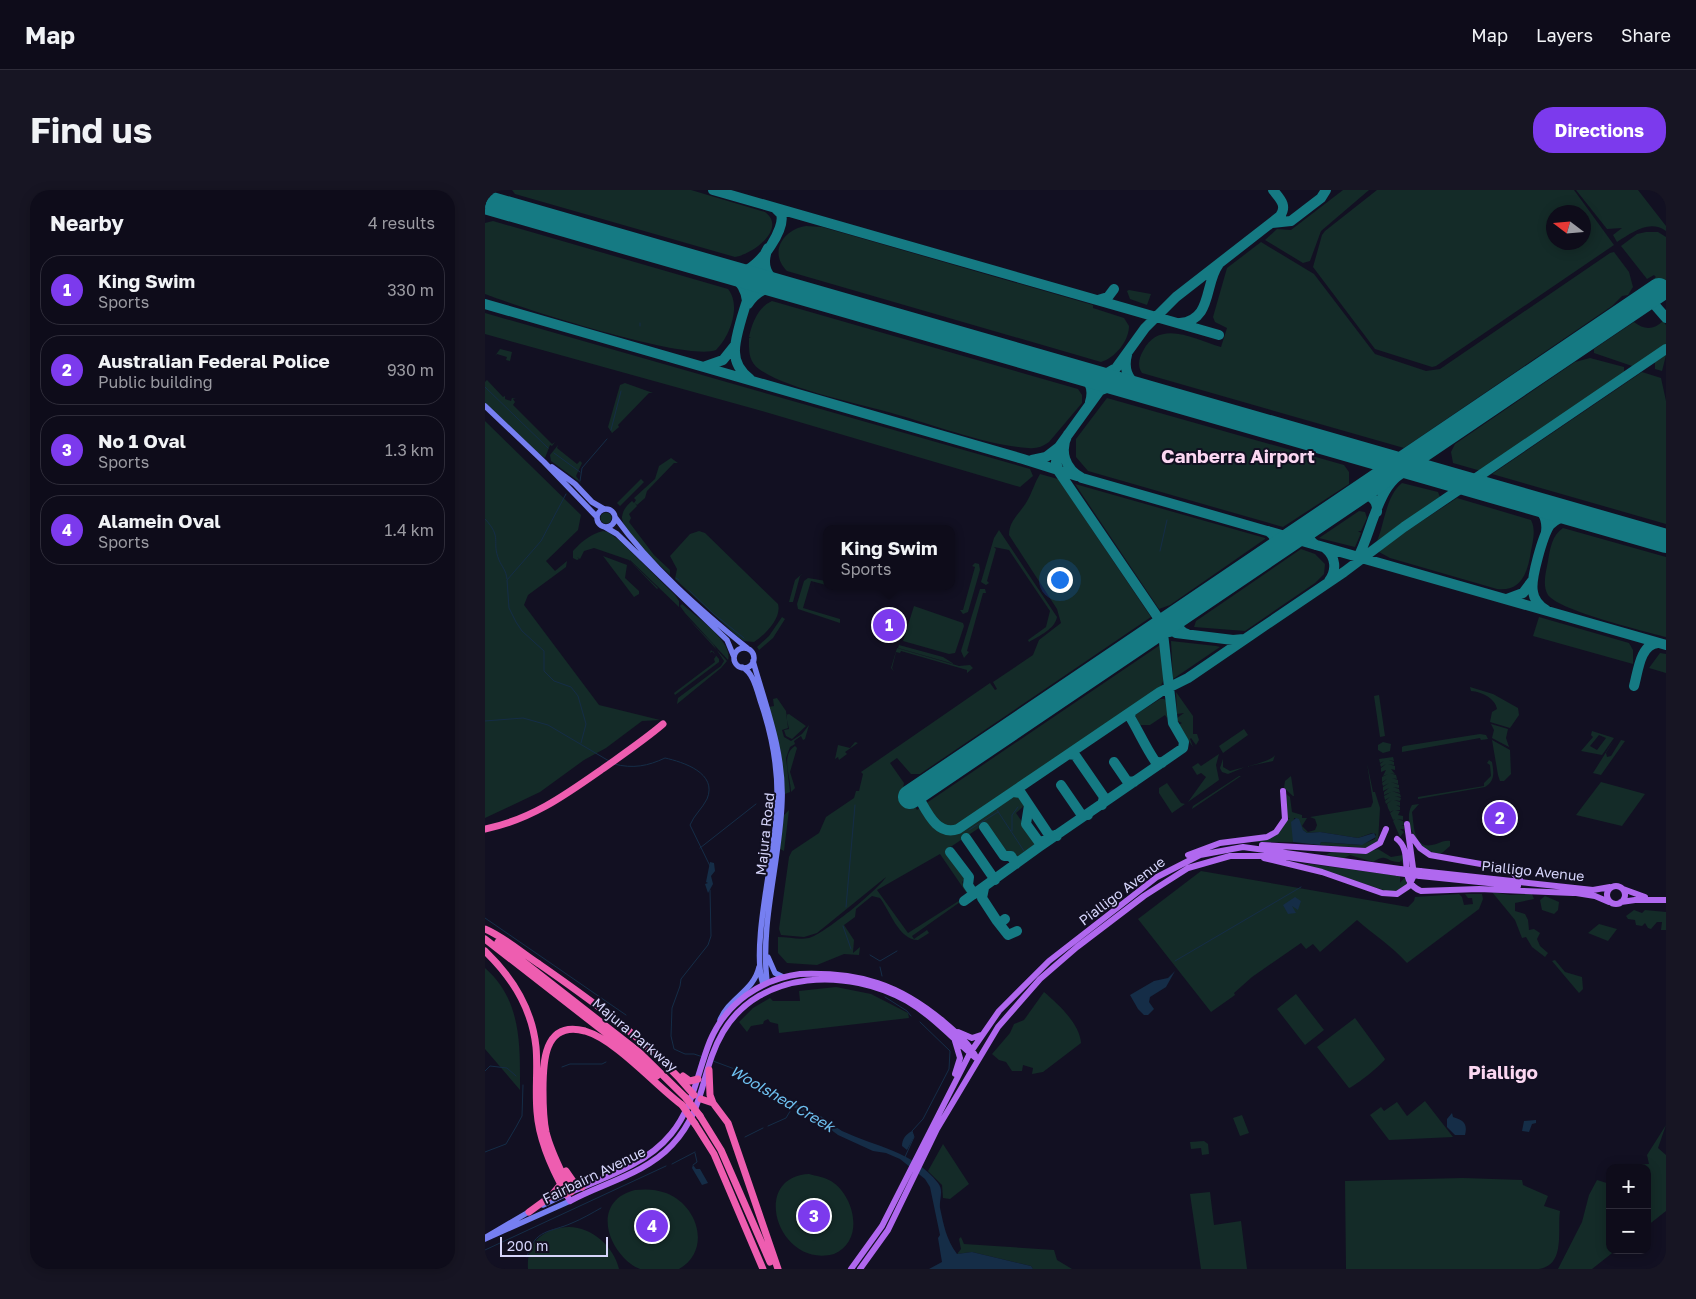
<!DOCTYPE html>
<html lang="en">
<head>
<meta charset="utf-8">
<style>
	body { margin:0; font-family:"Golos Text",sans-serif; background:#171523; color:#f1f3f6 }
	.controls { position:absolute; right:15px; bottom:15px; display:grid; overflow:hidden; border-radius:10px; box-shadow:0 2px 12px #0003 }
	.controls button { width:45px; height:45px; display:grid; place-items:center; padding:0; border:0; border-bottom:1px solid #2e2c39; background:#0e0c1a; color:#f1f3f6; font:25px sans-serif }
	.compass { position:absolute; left:1061px; top:15px; width:45px; height:45px; border-radius:50%; background:#0e0c1a; box-shadow:0 2px 12px #0003; rotate:286deg }
	.scale { position:absolute; left:15px; bottom:12px; width:108px; box-sizing:border-box; padding-left:5px; border:2px solid #d6d5fb; border-top:0; font-size:14px; line-height:18px; white-space:nowrap; color:#d6d5fb; -webkit-text-stroke:4px #121022; paint-order:stroke }
	.you { position:absolute; left:574px; top:389px; width:18px; height:18px; margin:-12px; border:4px solid #fff; border-radius:50%; background:#1a73e8; box-shadow:0 0 0 8px #1a73e833 }
	.badge { display:grid; place-items:center; width:32px; height:32px; border-radius:50%; background:#7c3aed; color:#fff; font-size:16px; font-weight:700 }
	.pin { position:absolute; translate:-50% -50%; border:2px solid #fff; box-shadow:0 1px 5px #0006 }
	.popup { position:absolute; left:338px; top:335px; width:132px; height:65px; box-sizing:border-box; display:grid; place-content:center; border-radius:10px; background:#0e0c1a; filter:drop-shadow(0 1px 4px #0005); font-size:16px; white-space:nowrap; color:#9b9ba2 }
	.popup b { font-size:19px; color:#f1f3f6 }
	.popup::after { content:''; position:absolute; left:50%; top:100%; margin-left:-10px; border:10px solid transparent; border-top-color:#0e0c1a }
	.list { margin:0; padding:0; list-style:none }
	h2 { display:flex; justify-content:space-between; align-items:center; height:65px; margin:0; padding:0 20px; font-size:21px }
	h2 small { font-size:16px; font-weight:400; color:#9b9ba2 }
	.list li { display:grid; grid-template-columns:32px 1fr auto; gap:15px; align-items:center; box-sizing:border-box; height:70px; margin:0 10px 10px; padding:0 10px; border:1px solid #2e2c39; border-radius:20px }
	.list b { display:block; font-size:19px; white-space:nowrap }
	.list p { margin:0; font-size:16px; white-space:nowrap; color:#9b9ba2 }
	.list em { font-size:16px; font-style:normal; color:#9b9ba2 }
	.map { position:relative; flex:none; width:1181px; height:1079px; overflow:hidden; border-radius:20px }
	header { display:flex; align-items:center; gap:30px; box-sizing:border-box; height:70px; padding:0 25px; background:#0e0c1a; border-bottom:1px solid #2e2c39 }
	header strong { font-size:24px }
	nav { display:flex; gap:28px; margin-inline-start:auto; font-size:18px }
	.intro { display:flex; align-items:center; justify-content:space-between; box-sizing:border-box; height:120px; padding:0 30px }
	h1 { margin:0; font-size:35px }
	.button { padding:12px 22px; border-radius:20px; background:#7c3aed; color:#fff; font-size:18px; font-weight:700 }
	main { display:flex; gap:30px; padding:0 30px }
	aside { flex:1; background:#0e0c1a; border-radius:20px; box-shadow:0 2px 12px #0003 }
	.map>svg:first-child { display:block }
</style>
</head>
<body>
<header>
<strong>Map</strong>
<nav><a>Map</a><a>Layers</a><a>Share</a></nav>
</header>
<div class="intro"><h1>Find us</h1><a class="button">Directions</a></div>
<main>
<aside>
<h2>Nearby<small>4 results</small></h2>
<ul class="list">
<li><span class="badge">1</span><div><b>King Swim</b><p>Sports</p></div><em>330 m</em></li>
<li><span class="badge">2</span><div><b>Australian Federal Police</b><p>Public building</p></div><em>930 m</em></li>
<li><span class="badge">3</span><div><b>No 1 Oval</b><p>Sports</p></div><em>1.3 km</em></li>
<li><span class="badge">4</span><div><b>Alamein Oval</b><p>Sports</p></div><em>1.4 km</em></li>
</ul>
</aside>
<div class="map">
<svg width="1181" height="1079" viewBox="0 0 1181 1079">
	<rect width="100%" height="100%" fill="#121022"/>
	<!-- green -->
	<path fill="#142b28" fill-rule="evenodd" d="M27 0H206L280 22C302 38 269 64 250 67L30 4Z
		M858 0H884L836 41 825 71 818 73 780 50 792 39 806 40Z
		M892 0H1089L1129 55 951 176 947 177 890 159 828 77 837 45 840 41ZM1068 22H1098V52H1068Z
		M1091 0H1153L1181 36V41C1164 29 1147 43 1132 52L1128 45 1137 38 1122 39Z
		M8 31 243 99C257 116 244 148 231 160 203 172 36 118 0 104V33Z
		M321 36 337 37 608 115V118L639 128 644 136C644 151 630 168 616 172L302 81C283 62 299 39 321 36Z
		M1161 42H1173L1181 47V110L1168 89 1171 87 1169 85 1162 89 1136 56 1152 44Z
		M776 52 829 84 890 164 941 181 955 179 1125 63 1129 62 1144 82 1148 97 1143 105 1137 106 1127 116 919 258 657 183C652 176 654 168 658 161 675 128 710 150 736 157L742 138 730 132 728 127 742 78Z
		M644 100 666 104 662 115 645 109 642 101Z
		M287 111 593 199 597 205V213L564 252C557 257 551 259 543 258 505 256 449 235 410 224 375 214 301 199 274 179 263 171 264 160 264 148H266L264 147C267 133 273 117 287 111Z
		M0 123 545 279 548 286 535 297 277 221 0 144Z
		M1178 131 1181 135V154L1150 177 1109 163V159L1149 132C1159 140 1169 140 1178 131Z
		M15 159 27 162 25 171 21 170 22 167 12 164 10 166Z
		M1181 165 1177 181 1170 179V172Z
		M1105 168 1139 177V184L996 281 968 273 966 262 970 254 1090 172Z
		M1157 182 1176 188 1181 211V334L1007 284Z
		M2 190 18 207 20 206V209L26 211 27 208 31 209H28L30 212 28 215 67 254 70 252 67 256 65 255 60 268 43 255 0 213V192Z
		M140 193 168 203H164L133 235 134 237 127 243 123 237 135 195Z
		M622 208 859 275 864 282V294L798 337 603 281 591 267V249Z
		M0 231 96 325 93 340 61 371 70 381 82 371 81 377 43 405 39 415 114 515 175 530 157 531 121 558 99 570 55 602 0 628Z
		M73 255 72 258 92 274 95 271 97 273 91 286 96 293 66 271 65 265Z
		M186 268 193 273H189L162 301 160 308 152 315 150 313 152 316 144 324 146 328 144 332 169 365 185 380V385C175 375 136 341 137 327 138 320 141 316 147 311L149 313 151 310 149 308 170 289 174 276Z
		M555 284 573 289 666 427 435 584H426L412 568 405 573 419 593 418 598 432 620 437 616 454 641 471 643 532 605 540 615 531 623 553 655 532 671 528 664H521L500 634 461 660 480 689 477 692 485 705 427 746 429 749 442 740 444 743 433 750C414 750 405 721 395 708L387 706 371 719 370 727 359 735 369 750 368 763 375 757 374 765 359 764 332 775 302 773 293 763V747C304 747 314 750 324 748 339 744 393 700 401 687L332 743 319 747 296 745 294 739 304 667 307 661 334 643 341 627 369 608 371 601H374L378 584 376 582 505 493 510 500 512 499 508 492 548 465 554 450 576 433 572 419 524 345C524 331 534 324 541 313 547 303 549 294 555 284ZM455 664 483 705 423 743 392 700Z
		M156 289 159 292 135 316 132 313Z
		M917 293 953 302 955 307 892 351C899 336 901 305 917 293Z
		M590 294 780 348V349L685 415 674 419Z
		M972 308 1046 330C1051 340 1048 350 1046 361 1043 381 1037 402 1012 399L905 368 894 362 896 358Z
		M874 321 880 322 882 328 876 341H873L876 343 870 357 834 348Z
		M115.5 328a5.5 5.5 0 1 1 11 0a5.5 5.5 0 1 1-11 0Z
		M1078 338 1181 367V447C1159 441 1075 421 1063 405 1057 395 1061 382 1063 371 1065 359 1067 345 1078 338Z
		M514 340 572 427C570 439 554 446 544 452L543 450 561 437 565 421 524 360 509 357 511 359 502 391 504 393 501 395 496 392 509 348Z
		M118 341 123 342 134 350 190 405 194 411V417L145 370V371L173 398 172 399 144 370 109 358 99 361 95 369 92 367 94 369 92 370 88 368V361C97 351 106 344 118 341Z
		M214 341 220 343 293 414C297 428 280 445 269 452L259 451 252 446 190 389 192 379 185 366 205 344Z
		M816 359 830 364 840 374 839 384 830 393 760 441 709 437 711 431Z
		M118 366 142 375 140 388 154 401V404L149 407Z
		M490 373 494 374 495 380 483 422 478 424 475 420H478L490 377 487 376Z
		M318 383 315 386 308 412H304L310 390Z
		M323 388 341 391V395L326 391 318 418 355 429V433L313 419 312 414 319 391Z
		M495 399H500L501 403H498L482 461 484 462 479 468 476 461Z
		M197 414C209 425 249 452 243 470L200 423 195 416Z
		M429 416 478 433 479 436 470 463 464 464 418 451Z
		M199 424 242 471 236 478 192 514 193 508 236 476 239 471 228 454Z
		M297 427 300 429 288 448 274 460 272 457 284 446Z
		M1054 427 1144 453 1148 460V474L1048 446Z
		M686 451 731 456 735 457 688 489Z
		M414 455 458 467 469 474 413 458Z
		M675 455 680 487 674 500 476 636 462 640 454 635 440 614Z
		M412 458 474 476 485 475 488 478 482 483V480L416 461 415 463 411 462 407 478 409 481 406 478Z
		M226 460 234 469V472L190 505 189 503 230 472 229 469 231 466 228 461 225 463Z
		M1175 463 1181 464V483L1164 478Z
		M985 497 1008 504 1033 518 1034 525 1025 538 1005 532 1007 522 1012 519C1010 508 997 502 986 501Z
		M691 502 708 526V544H712L714 550 711 555 706 548 705 549 708 557 693 535 697 533 692 531V528L699 523 692 524Z
		M894 505 900 546 895 547 889 506Z
		M292 508 301 521 303 538 297 540 299 547 306 551 317 544 324 535 320 549 318 550 316 546 309 551 310 554 305 557 301 568 305 602 300 604 296 563 284 517 289 516 288 509Z
		M675 509H679L683 512V526L682 528 680 525 665 535H655L650 525Z
		M304 524 321 536 307 549 301 546 299 540 304 539 301 525Z
		M1006 534 1023 539 1021 548 1024 557 1007 548 1009 540Z
		M759 539 763 545 738 563 734 556Z
		M1107 541 1129 548 1117 565 1096 561 1108 547 1106 545ZM1114 545 1121 548 1112 560 1105 556Z
		M995 544 1001 545 1003 549 996 550 995 548 917 562V557L919 556Z
		M1130 548 1121 563 1122 567 1126 566 1136 550 1140 551 1116 585 1108 583Z
		M1007 550 1025 560 1026 584 1019 591H1015L1013 585Z
		M370 552 373 553 360 562 362 564 354 570 353 567 350 569 353 555 365 558Z
		M898 552 906 554 905 561 898 563 893 560V555Z
		M310 556 312 558 305 582 310 598 306 602C306 588 295 565 310 556Z
		M734 564 731 575 734 590 703 612 721 587 716 583 712 585 707 577 713 573 716 576Z
		M790 565 788 571 760 577 743 584 737 582 735 578 738 569V577L745 581C755 578 786 572 790 565Z
		M908 567 909 571 904 570 909 572V575L903 574 910 576V580L906 579 910 584 905 583 911 585 912 589 907 588 913 590V594L906 592 914 595V598L908 597 914 599 915 603 907 601 915 604 916 607 910 606 916 608 915 611 909 610 915 612V616L911 615 915 617V620H910L915 621 913 625 918 626V630L912 629 918 631 919 635H916L919 636V639H915L919 642 915 647 908 631 910 629 908 630 905 623 909 620 905 622 903 618 906 616 903 618 902 614 907 610 901 614 900 611 905 607 900 610 899 606 906 602 899 605V602L904 598 898 601V597L904 593 898 596 897 593 902 589 897 592V587L903 584 898 586 901 580 896 582V578L901 574 896 577 895 574 899 571 895 573 894 569Z
		M1004 570 1007 572C1009 583 1010 591 1000 597L933 609V607L999 596V593L1006 586 1005 575 1002 573Z
		M882 573 888 602H890L895 618 893 652 881 658 835 655 836 652 875 655 890 649 891 644 887 643 873 648 835 642 822 643 818 640 811 628H809L808 652H766C781 647 798 646 801 629H805L802 627 800 603 805 607 807 622 817 625V628H822L817 636 823 642 830 640 832 635 830 629 825 627 886 617 888 612Z
		M754 586H756L707 619 708 616Z
		M806 586 809 606H808L799 598 800 591Z
		M1116 592 1160 604 1137 636 1091 625Z
		M682 593 696 613 700 614 687 623 674 603V598Z
		M934 614 927 622C929 634 928 659 947 655 954 654 958 650 965 651V656L957 663C936 666 916 633 927 615Z
		M304 620 299 661 295 659 299 625Z
		M893 659 906 667 918 665 919 676 916 670 915 672C901 673 903 662 888 672L865 665 859 668 841 665 846 662 875 664Z
		M817 673 915 686V693L920 687 922 694 912 701H901Z
		M716 681 923 717 929 711 930 707 974 704 977 707 979 715 988 714 987 708H983L980 704H997L998 709 994 719 922 773C907 756 889 745 872 730L835 762 828 754 821 759 816 753 767 787 749 803 750 805 726 822 653 729Z
		M1007 702 1025 705 1047 704 1049 709 1030 713V721L1040 724 1043 730 1044 740 1049 739 1055 743 1052 749 1055 756 1063 763 1060 767 1047 757 1041 747 1037 748 1030 730Z
		M1060 706 1074 712 1073 720 1069 724 1057 720 1055 710Z
		M1149 720 1157 723 1160 720 1181 722V740H1176L1177 732H1172L1166 739 1163 738 1160 733 1157 736 1151 735 1150 730 1143 729 1141 726Z
		M1114 734 1132 739 1123 751 1103 743Z
		M1070 770 1080 782 1097 787 1098 799 1094 803 1067 771Z
		M0 778C37 810 35 856 35 900L0 859Z
		M351 797 386 804 423 823 424 828 294 843 293 834 285 832 283 829 279 831 278 834 266 836 262 842 254 832 268 818 285 808 288 811H315L314 801Z
		M559 802C573 814 595 834 596 853L558 882 547 884 548 878 538 875 537 881H527L521 872 514 870 507 864 525 843 529 834 539 830Z
		M811 804 839 840 820 855 792 819Z
		M870 828 900 869C898 874 870 896 864 898L832 857Z
		M940 911 968 947 904 950 885 925 896 917 899 921 912 912 922 926Z
		M757 925 764 943 755 946 748 928Z
		M1181 935 1173 958 1181 965V1021L1162 1036V978H1143L1144 975 1164 974 1162 965Z
		M719 951 723 954 724 964 717 965 716 958 706 959 705 952Z
		M458 954 484 994 465 1009 458 1008 457 995 443 981Z
		M324 984C331 986 339 987 346 991 370 1006 380 1051 349 1064 293 1079 264 987 324 984Z
		M978 988 1037 990 1038 995 1063 1006 1059 1016 1075 1021C1072 1040 1081 1075 1054 1079H861L860 991Z
		M1112 990 1125 994V1060H1131L1107 1079H1073L1097 1032 1104 1005Z
		M150 1000C161 999 170 999 181 1003 213 1015 227 1060 194 1079 182 1079 166 1079 155 1079 149 1077 143 1072 139 1068 117 1045 114 1009 150 1000Z
		M725 1002 729 1035 756 1031 762 1079H716L705 1004Z
		M84 1037C107 1037 129 1057 134 1079H43C41 1053 58 1038 84 1037Z
		M476 1047 479 1054 569 1060 572 1070 587 1079H548L546 1076 487 1062 472 1064 476 1059 474 1049Z"/>
	<!-- water -->
	<path fill="#152d47" d="M811 628 814 629 818 640 822 643 835 642 873 648 889 643 891 647 877 655 836 652 835 655 808 652 806 632Z
		M225 672 229 673 230 681 226 686 228 694 223 703 220 694 223 693 221 692Z
		M810 707 816 711 813 720 807 716 811 723 803 724 798 715Z
		M690 781 681 797 665 807 664 812 669 819 663 825H659L653 819 645 805 669 791 683 788Z
		M287 905C304 912 323 918 339 928 345 932 350 937 357 941 391 957 428 961 453 993 459 1000 454 1010 455 1018 459 1036 461 1049 472 1064L487 1062 546 1076 548 1079H444L457 1072 453 1048 455 1045 445 997 440 989 415 969 401 963 388 961 353 945 337 933Z
		M967 923 968 927C978 930 983 933 980 945H970L962 937V929Z
		M1051 930V933L1047 934 1044 942 1037 941 1039 931Z
		M427 941 429 947 422 960 417 956C417 949 421 944 427 941Z
		M208 975 211 979H215L223 993 217 995 207 978Z"/>
	<g fill="none" stroke-linecap="round" stroke-linejoin="round">
		<!-- stream -->
		<path stroke="#152d47" stroke-width="1" d="M155 136V133
			M0 197 63 258
			M126 240 136 201
			M69 263 95 282
			M95 291 97 278 122 249
			M81 304 56 351 22 390 24 418 31 432 37 441 59 461V481L69 491 86 497 93 506 101 534 96 553
			M0 329C18 348 6 351 14 370 17 377 21 380 22 389
			M675 361 682 330
			M191 388 194 390
			M204 400 229 424 259 448
			M0 531 38 528 63 535 124 571
			M129 574C148 579 163 576 180 568 198 572 233 583 222 609 217 619 209 625 205 635L225 676
			M512 620 539 661
			M484 640 513 622
			M527 641V625L533 617
			M215 658 271 614
			M361 717 370 615
			M0 728 141 825
			M358 736 366 759
			M385 765 395 771 412 761
			M690 771 816 697
			M395 777 397 786
			M400 807 422 821 426 826
			M218 867 209 864H200L189 859 186 846 187 818 195 796 196 789 223 755 226 746 225 700
			M228 871 255 881 258 886 286 905
			M77 877 85 874H117L121 872
			M0 881 5 876 22 878 31 886
			M283 936 301 928 307 918
			M260 947 278 938
			M0 962 21 954 31 937 37 926 38 895
			M420 967 429 947 427 941 438 929 464 879 465 861 435 832
			M187 974 210 962
			M208 975 212 972 210 963
			M0 1060 181 976
			M42 1067C50 1038 65 1043 87 1033 97 1029 107 1023 116 1018"/>
		<!-- taxiway -->
		<path stroke="#157a83" stroke-width="10" d="M228 0 734 145
			M0 13 12 15
			M787 33 806 31 836 8 841 0
			M281 64C277 79 285 90 298 97
			M213 72C235 79 259 84 262 111
			M234 78C243 81 252 83 261 80 276 75 301 38 296 24L290 18
			M613 110 623 107 629 99
			M1155 113H1168L1181 128
			M0 114 538 269 592 286
			M263 114C273 99 288 94 305 99
			M695 133C728 130 719 93 734 74
			M642 165C637 183 647 195 663 202
			M221 176 238 170 250 155
			M589 181C602 187 610 196 605 212
			M603 185 617 186 629 179
			M265 189C256 182 250 174 250 162 249 144 273 75 283 58
			M616 200 629 195 642 196
			M583 244C574 261 580 279 597 288L1181 455
			M574 257 571 272 574 282 678 435 691 443 748 450 759 449
			M886 266 900 280 902 297
			M547 270 561 267 574 257 660 138 691 107 795 26C803 15 794 8 788 0
			M977 298 994 297
			M870 305C883 303 893 308 892 322
			M1043 311C1056 318 1063 327 1061 342
			M831 355C820 349 823 338 831 331
			M840 358C851 367 852 380 844 391
			M782 365C791 357 794 348 783 341
			M873 367C888 341 895 275 935 280
			M1022 409 1038 403 1047 391
			M700 420C692 429 689 439 702 444
			M1061 420C1055 416 1049 410 1048 402 1045 390 1058 345 1065 335 1072 328 1080 325 1090 324
			M658 448 674 442H685
			M1149 496C1153 482 1155 454 1173 453
			M646 522 645 527C654 542 660 556 670 571L677 573
			M584 564 590 565 619 607 617 615
			M629 572 642 591 649 592
			M576 595 596 624 603 625
			M528 602 536 603 564 645 572 646
			M431 603C441 619 451 647 473 639L675 502 703 488 766 445 859 382 919 337 1181 159
			M544 615 541 634 554 652 563 650
			M499 637 519 666H526L531 674
			M481 648 510 690
			M465 662 484 687 483 695 489 704
			M499 698 497 708 512 731 516 732 520 729
			M479 711 554 657 698 558 699 552 688 533 677 434
			M512 731 523 745 532 741"/>
		<!-- runway -->
		<path stroke="#157a83" stroke-width="24" d="M0 12 1181 351
			M425 607 1174 100"/>
		<!-- secondary -->
		<path stroke="#767ff1" stroke-width="5.5" d="M0 216 59 272 112 327
			M67 277 90 294 107 312 119 319
			M112 328a9 9 0 1 1 18 0a9 9 0 1 1-18 0Z
			M130 327C166 377 214 419 262 458
			M120 337 132 344 242 450 249 467
			M249 468a10 10 0 1 1 20 0a10 10 0 1 1-20 0Z
			M268 471C281 517 299 562 297 611 295 672 275 732 282 792
			M257 477C269 483 272 501 276 513 289 551 295 590 291 630 288 671 266 759 278 794
			M283 767 290 783 298 787
			M235 830C244 808 269 801 274 777
			M58 1015 81 1004
			M1 1047 47 1020
			M0 1049 85 1011"/>
		<!-- primary -->
		<path stroke="#b068ef" stroke-width="6" d="M927 647 935 658 945 665 1024 679 1037 692
			M912 649C930 663 911 691 936 701L994 699 1088 703
			M777 655 881 661 895 653 901 639
			M703 665 735 653 782 647 791 642 800 629 798 601
			M779 668 837 682 897 703 912 704 924 696 929 685 922 634
			M935 681 1108 700 1125 697
			M935 686 1033 696
			M1122 705a9 9 0 1 1 18 0a9 9 0 1 1-18 0Z
			M1138 699 1160 707
			M1085 702 1110 706 1124 712
			M1136 712 1150 710H1181
			M315 784C375 782 414 794 459 832 472 843 485 854 492 869 469 850 448 826 422 811 364 778 275 779 238 842 215 881 222 917 187 955 160 984 118 993 85 1011L81 1004C116 989 161 975 186 944 209 916 212 883 225 851 241 813 276 789 315 784Z
			M473 842 487 848 496 845
			M470 884 475 868 470 851
			M366 1079 397 1036 485 863 514 821 564 771 672 687 715 665 758 657 915 679
			M375 1079 403 1040 452 939 513 837 555 789 592 757 659 706 703 678 745 666H795L913 683"/>
		<!-- motorway -->
		<path stroke="#ee5db0" stroke-width="7" d="M0 639C45 630 79 606 116 580 137 565 158 551 178 534
			M0 739C19 747 37 763 54 774 110 813 165 852 209 905
			M0 749 140 858 172 886
			M13 752 154 862 201 908
			M0 761C27 787 47 818 51 857 53 878 50 900 52 922 54 951 67 979 81 1004
			M224 880 225 905 228 913
			M198 886 205 891 213 889
			M216 909 228 913 243 933 293 1079
			M215 926 236 960 285 1072
			M210 934 229 964 278 1079
			M81 981 90 994 97 997
			M86 1002C77 982 66 963 61 942 58 928 58 914 58 900 58 874 58 830 100 841 131 850 170 895 197 915
			M44 1022 66 1006 76 994"/>
		<!-- primary-bridge -->
		<path stroke="#b068ef" stroke-width="6" d="M915 679 935 681
			M913 683 935 686"/>
		<!-- motorway-bridge -->
		<path stroke="#ee5db0" stroke-width="7" d="M201 908 215 926
			M197 915 210 934"/>
	</g>
	<g text-anchor="middle" stroke-width="4" stroke-linejoin="round" paint-order="stroke">
		<!-- street labels -->
		<g font-size="14" fill="#d6d5fb" stroke="#121022">
			<text transform="translate(280 644) rotate(-84)" y="5">Majura Road</text>
			<text transform="translate(1048 681) rotate(6)" y="5">Pialligo Avenue</text>
			<text transform="translate(637 701) rotate(-37)" y="5">Pialligo Avenue</text>
			<text transform="translate(150 845) rotate(40)" y="5">Majura Parkway</text>
			<text transform="translate(109 985) rotate(-26)" y="5">Fairbairn Avenue</text>
		</g>
		<!-- water labels -->
		<g font-size="15" font-style="italic" fill="#6ec0f0" stroke="#121022">
			<text transform="translate(297 909) rotate(30)" y="5">Woolshed Creek</text>
		</g>
		<!-- district labels -->
		<g font-size="19" font-weight="bold" fill="#fbd7f1" stroke="#121022">
			<text x="753" y="273">Canberra Airport</text>
			<text x="1018" y="889">Pialligo</text>
		</g>
	</g>
</svg>
<div class="controls">
<button>+</button>
<button>−</button>
</div>
<svg class="compass" viewBox="-18 -18 36 36"><path d="M0-13l5 13h-10z" fill="#e53935"/><path d="M0 13l5-13h-10z" fill="#9b9ba2"/></svg>
<div class="scale">200 m</div>
<div class="you"></div>
<div class="pin badge" style="left:404px;top:435px">1</div>
<div class="popup"><b>King Swim</b>Sports</div>
<div class="pin badge" style="left:1015px;top:628px">2</div>
<div class="pin badge" style="left:329px;top:1026px">3</div>
<div class="pin badge" style="left:167px;top:1036px">4</div>
</div>
</main>
</body>
</html>
